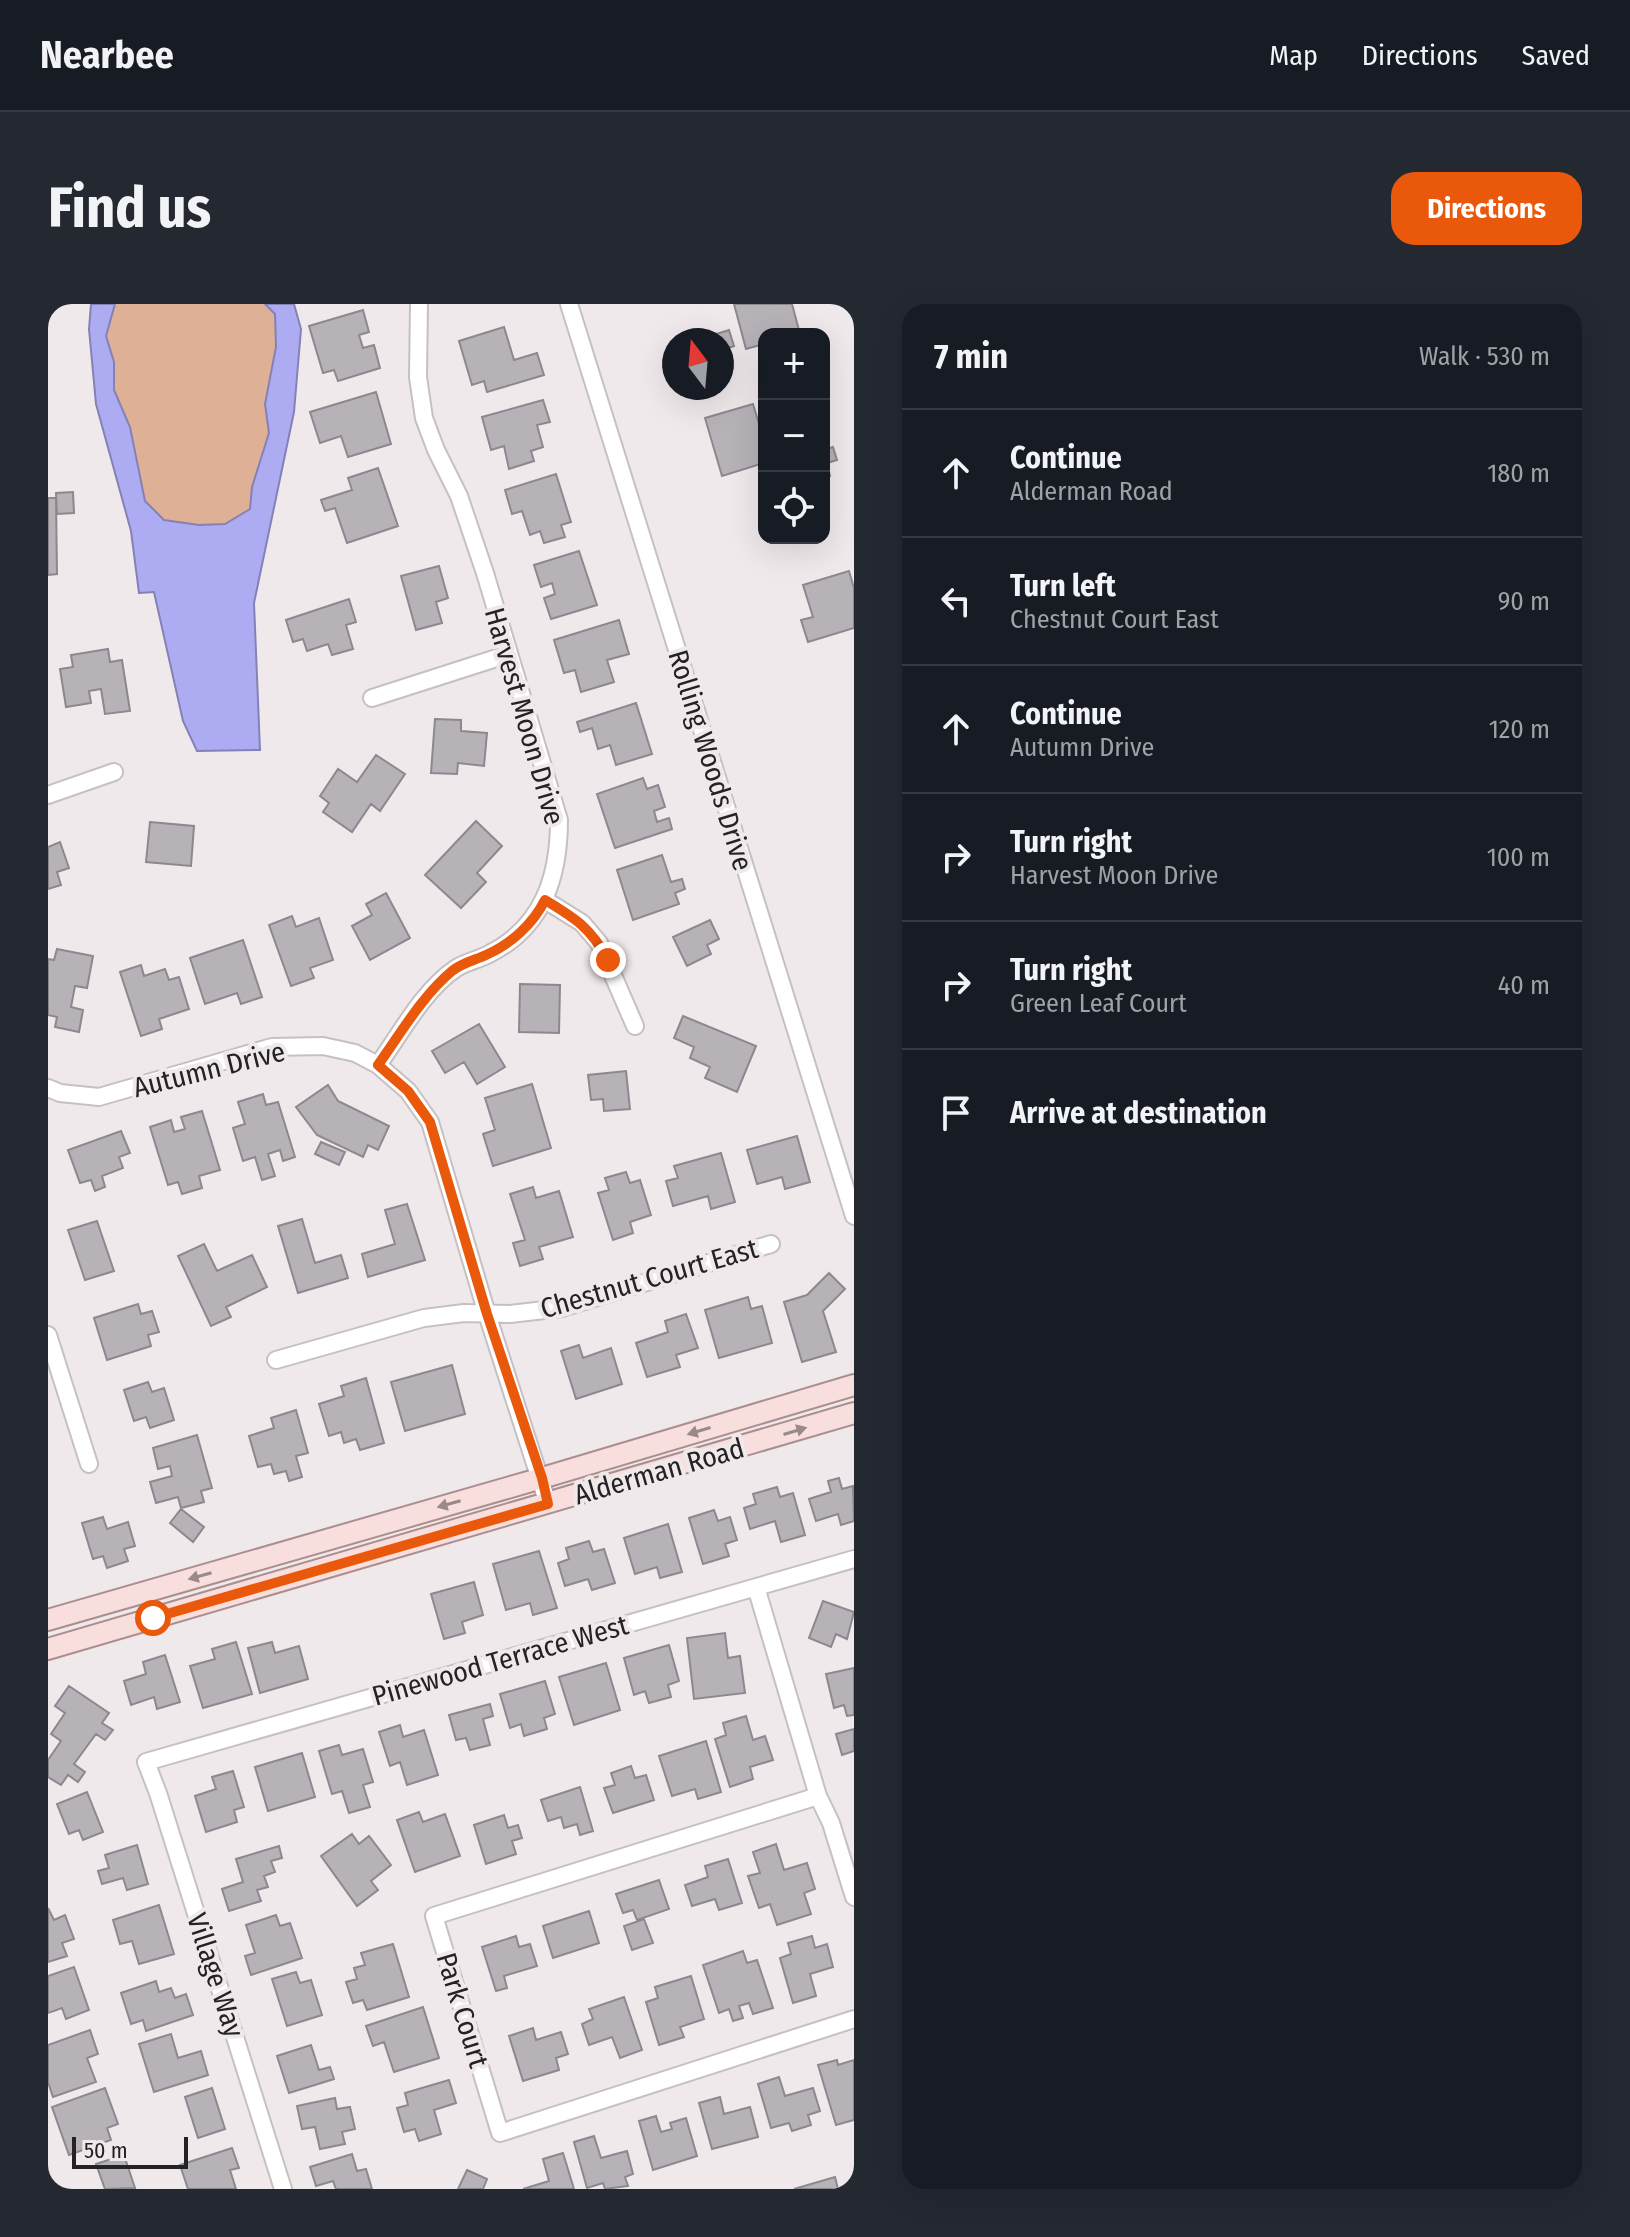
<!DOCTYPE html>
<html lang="en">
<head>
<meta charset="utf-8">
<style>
	body { margin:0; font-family:"Fira Sans Condensed",sans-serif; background:#242831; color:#f1f3f6 }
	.controls { position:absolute; right:24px; top:24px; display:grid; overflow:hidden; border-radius:16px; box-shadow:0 8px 32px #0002 }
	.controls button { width:72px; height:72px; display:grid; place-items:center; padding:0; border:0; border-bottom:2px solid #363941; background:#171b24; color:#f1f3f6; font:40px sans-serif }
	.compass { position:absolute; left:614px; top:24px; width:72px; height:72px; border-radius:50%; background:#171b24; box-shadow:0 8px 32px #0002; rotate:344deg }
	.scale { position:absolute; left:24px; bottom:20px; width:116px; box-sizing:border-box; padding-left:8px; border:4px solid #242223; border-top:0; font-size:22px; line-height:28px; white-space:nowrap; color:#242223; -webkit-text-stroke:6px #f0e9ec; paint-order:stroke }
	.stop { position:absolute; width:24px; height:24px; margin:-18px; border:6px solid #ea580c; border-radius:50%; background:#fff }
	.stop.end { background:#ea580c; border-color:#fff; box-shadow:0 2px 8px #0008 }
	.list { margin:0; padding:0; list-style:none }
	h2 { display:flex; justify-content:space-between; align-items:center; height:104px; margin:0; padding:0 32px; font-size:34px }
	h2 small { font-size:26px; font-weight:400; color:#9ea1a6 }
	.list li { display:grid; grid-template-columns:52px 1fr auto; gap:24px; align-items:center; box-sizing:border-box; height:128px; padding:0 32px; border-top:2px solid #363941 }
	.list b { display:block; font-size:30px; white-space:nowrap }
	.list p { margin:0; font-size:26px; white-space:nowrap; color:#9ea1a6 }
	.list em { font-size:26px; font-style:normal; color:#9ea1a6 }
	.icon { flex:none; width:44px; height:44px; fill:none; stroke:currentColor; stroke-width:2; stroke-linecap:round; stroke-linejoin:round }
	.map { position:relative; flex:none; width:806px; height:1885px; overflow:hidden; border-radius:24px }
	header { display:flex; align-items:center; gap:48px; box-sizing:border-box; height:112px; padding:0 40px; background:#171b24; border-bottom:2px solid #363941 }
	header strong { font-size:38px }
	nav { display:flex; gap:44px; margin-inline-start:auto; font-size:28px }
	.intro { display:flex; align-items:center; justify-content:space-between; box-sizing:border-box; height:192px; padding:0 48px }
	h1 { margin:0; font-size:56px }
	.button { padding:20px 36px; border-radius:24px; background:#ea580c; color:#fff; font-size:28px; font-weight:700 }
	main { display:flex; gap:48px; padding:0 48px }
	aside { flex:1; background:#171b24; border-radius:24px; box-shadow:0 8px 32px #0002 }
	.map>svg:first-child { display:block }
</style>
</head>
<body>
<header>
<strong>Nearbee</strong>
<nav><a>Map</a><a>Directions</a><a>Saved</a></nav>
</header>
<div class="intro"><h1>Find us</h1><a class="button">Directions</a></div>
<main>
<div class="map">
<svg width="806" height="1885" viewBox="0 0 806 1885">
	<rect width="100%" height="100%" fill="#f0e9ec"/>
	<!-- green -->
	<path fill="#deb096" d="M67 0H217L227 10 228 43 217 100 221 129 204 183 202 205 177 220 151 221 116 216 97 197 82 123 66 86V58L58 32Z"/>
	<!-- water -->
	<path fill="#adabf2" stroke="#8482b4" stroke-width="2" d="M43 0H67L58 32 66 58V86L82 123 97 197 116 216 151 221 177 220 202 205 204 183 221 129 217 100 228 43 227 10 217 0H246L253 25 246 108 206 299 212 446 149 447 135 417 106 288 91 289 83 227 48 100 41 25Z"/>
	<!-- building -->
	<path fill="#b6b2b8" stroke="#8c888e" stroke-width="2" d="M686 0H744L752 30H716V40L698 45Z
		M315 6 321 28 311 31 315 44 326 41 332 64 290 77 286 66 275 69 261 22Z
		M456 23 466 56 489 49 496 71 439 88 436 77 424 81 411 37Z
		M681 26 686 42 674 46V36H660L659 33Z
		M328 88 343 140 300 153 293 132 272 139 262 108Z
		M495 96 502 118 489 121 495 143 483 147 486 157 461 165 456 142 443 146 434 113Z
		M705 100 712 123 716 121V159L674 172 657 114Z
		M785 143 789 156 779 159 782 172 776 174V146Z
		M330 164 350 222 299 239 287 204 277 207 273 196 304 186 300 174Z
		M508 170 523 218 513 221 517 233 496 239 492 227 482 231 474 207 464 210 457 186Z
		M25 188 26 209 9 210 8 189Z
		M0 194H8L9 270 0 271Z
		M531 247 549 301 503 315 496 294 507 290 504 279 493 283 486 261Z
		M391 262 400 294 388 298 394 319 368 326 353 272Z
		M801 267 806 284V324L760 338 753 316 765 313 755 281Z
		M301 295 308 318 298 321 305 345 284 351 280 340 259 347 255 335 245 338 238 316Z
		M571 316 581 350 559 356 566 378 533 388 527 366 516 369 506 336Z
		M60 345 62 358 74 356 82 407 57 410 53 385 41 387 43 399 18 403 12 365 25 363 23 351Z
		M588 399 604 450 568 461 562 441 550 445 544 424 532 428 529 418Z
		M387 415 413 416V427L439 429 436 462 410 459 409 470 383 469Z
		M328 451 357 470 332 507 323 500 304 528 275 508 281 499 272 492 290 465 309 478Z
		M595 474 599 485 610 481 617 503 606 507 609 518 621 514 624 525 567 544 549 490Z
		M428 517 454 542 429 569 438 578 413 604 377 571Z
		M102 518 146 522 143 562 98 558Z
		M12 538 21 564 9 568 13 581 0 585V543Z
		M614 551 623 578 634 575 637 585 627 589 631 600 585 616 569 566Z
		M338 589 362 634 322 656 304 622 324 611 318 600Z
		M244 612 248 623 271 614 285 656 262 664 266 674 243 682 221 621Z
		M662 616 671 635 659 641 663 650 639 662 625 633Z
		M195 636 214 693 193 700 189 689 157 700 142 654Z
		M9 645 45 652 39 684 27 682 23 703 35 706 31 728 7 723 9 713 0 711V655L6 656Z
		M93 661 96 672 117 665 121 676 131 673 141 705 111 715 114 725 93 732 72 668Z
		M472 680 512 681 511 729 471 728Z
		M635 712 708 742 689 788 657 774 662 763 642 754 646 743 626 734Z
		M431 720 457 763 429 780 416 758 397 769 384 747Z
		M578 767 582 805 556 807 555 795 543 796 540 771Z
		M484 780 503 844 445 862 435 830 447 826 437 794Z
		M280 781 290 797 341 822 330 846 320 841 315 853 269 831 248 803Z
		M215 790 218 801 230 798 247 853 235 857 232 846 220 850 227 872 214 876 207 853 195 857 185 824 197 820 190 798Z
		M154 807 172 866 151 872 154 884 134 890 130 878 120 881 102 823 123 816 126 828 137 825 133 813Z
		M73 827 82 849 71 853 75 864 54 872 57 883 47 887 43 876 32 879 20 846Z
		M749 832 762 878 737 885 734 873 709 880 699 846Z
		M273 838 297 848 291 861 267 850Z
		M673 849 687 898 663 905 660 892 625 902 618 877 630 874 626 862Z
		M578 868 582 879 592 876 603 911 582 918 585 929 565 936 550 889 561 886 557 874Z
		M485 883 488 894 511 887 525 933 491 943 495 955 472 962 465 939 477 936 462 890Z
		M359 900 377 956 320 973 314 950 347 940 337 906Z
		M254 915 267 959 293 951 300 974 250 989 230 922Z
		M49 917 66 967 37 976 20 926Z
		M156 940 169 967 204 951 219 983 178 1003 183 1013 163 1022 130 952Z
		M781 969 797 985 775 1007 788 1048 754 1058 736 998 759 991Z
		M700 993 703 1005 714 1002 724 1039 671 1054 657 1006Z
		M90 1000 93 1010 104 1007 111 1028 100 1031 103 1042 59 1056 46 1014Z
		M638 1010 650 1044 628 1051 632 1063 599 1073 588 1039 620 1028 617 1017Z
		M531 1041 535 1054 563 1044 574 1080 528 1095 513 1047Z
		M404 1061 417 1110 357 1127 343 1078Z
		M318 1074 336 1139 312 1146 308 1135 296 1139 293 1128 281 1132 271 1100 296 1092 293 1082Z
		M100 1078 104 1088 116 1084 126 1116 102 1124 98 1113 86 1117 76 1086Z
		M248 1106 260 1149 248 1152 254 1173 241 1177 238 1167 226 1170 223 1160 210 1163 201 1132 226 1124 223 1114Z
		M149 1131 164 1184 153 1187 156 1198 133 1204 130 1193 108 1199 102 1178 124 1172 122 1162 110 1165 105 1144Z
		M791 1174 794 1185 805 1182 806 1217 793 1221 790 1210 768 1217 761 1195 783 1188 780 1177Z
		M729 1183 732 1193 745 1189 757 1231 733 1238 727 1217 702 1225 696 1204 708 1200 705 1190Z
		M133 1205 156 1223 145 1238 122 1219Z
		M666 1206 670 1217 682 1213 689 1236 677 1240 681 1252 655 1260 641 1214Z
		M55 1213 59 1225 80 1218 87 1242 76 1245 80 1257 59 1264 55 1252 45 1255 34 1219Z
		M620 1220 634 1268 612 1274 609 1263 587 1270 576 1234Z
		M541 1237 545 1248 556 1245 567 1279 544 1286 540 1275 517 1282 510 1259 521 1255 518 1244Z
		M491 1247 509 1304 485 1311 482 1299 458 1306 445 1260Z
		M426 1278 435 1311 414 1318 417 1329 396 1335 383 1290Z
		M775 1297 806 1308 799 1335 788 1330 783 1343 761 1334Z
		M677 1329 680 1354 692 1352 697 1389 646 1395 639 1334Z
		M188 1338 204 1390 155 1404 142 1362 167 1355 164 1345Z
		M224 1338 227 1349 251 1342 260 1375 212 1389 200 1344Z
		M621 1341 631 1377 620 1381 623 1393 601 1399 597 1387 586 1391 576 1354Z
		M117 1351 132 1398 109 1405 106 1393 83 1401 76 1377 98 1370 95 1358Z
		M558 1359 572 1406 526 1421 511 1373Z
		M806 1364V1411L799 1412 796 1401 786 1404 778 1370Z
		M497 1377 507 1410 496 1414 499 1425 476 1432 473 1420 462 1424 452 1390Z
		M21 1382 61 1409 54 1419 65 1426 57 1436 48 1430 26 1460 37 1468 30 1478 20 1471 13 1481 0 1473V1456L13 1437 3 1430 17 1409 7 1402Z
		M442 1400 445 1412 435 1415 442 1441 422 1446 418 1434 408 1436 401 1411Z
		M698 1412 705 1436 717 1432 725 1456 702 1463 705 1475 682 1483 667 1435 678 1431 675 1419Z
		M352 1421 355 1433 376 1426 390 1471 359 1481 352 1458 342 1462 331 1428Z
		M806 1425V1447L794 1451 788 1430Z
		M658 1437 673 1488 650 1495 647 1485 624 1492 611 1452Z
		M291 1441 294 1451 315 1445 325 1478 315 1481 322 1503 301 1509 294 1487 284 1490 271 1447Z
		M254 1449 267 1493 220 1507 207 1463Z
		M583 1462 587 1474 598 1471 606 1496 565 1509 556 1484 567 1481 563 1469Z
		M185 1467 196 1503 186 1506 189 1518 158 1528 147 1492 168 1485 164 1473Z
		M532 1483 545 1527 532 1531 529 1520 516 1524 513 1513 500 1517 493 1496Z
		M39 1488 55 1528 35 1536 31 1526 21 1530 9 1500Z
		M371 1508 375 1518 397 1510 412 1552 367 1568 349 1516Z
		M456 1511 460 1524 470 1521 474 1534 464 1537 468 1550 438 1560 426 1521Z
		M304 1530 311 1540 321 1532 343 1561 323 1577 330 1586 309 1602 273 1552Z
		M728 1540 736 1566 759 1559 767 1585 756 1589 763 1610 729 1621 722 1600 711 1604 700 1572 712 1569 705 1548Z
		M89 1541 100 1580 79 1586 75 1574 54 1580 50 1567 61 1564 57 1551Z
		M231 1542 234 1554 223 1557 227 1568 216 1572 220 1583 209 1586 213 1597 181 1607 174 1585 195 1578 188 1555Z
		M680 1555 694 1599 671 1606 667 1595 644 1602 637 1581 660 1573 657 1562Z
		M611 1576 621 1605 589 1616 585 1606 575 1609 568 1590Z
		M111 1601 126 1650 91 1660 84 1637 72 1640 65 1616Z
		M0 1604 6 1616 17 1611 26 1635 14 1639 19 1652 0 1658Z
		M541 1607 551 1639 505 1654 495 1622Z
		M228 1611 232 1622 242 1619 254 1654 203 1671 197 1652 207 1649 198 1621Z
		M596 1615 605 1639 584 1646 576 1622Z
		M468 1632 471 1643 482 1640 489 1662 456 1672 459 1684 448 1687 434 1643Z
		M764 1632 767 1644 779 1640 785 1663 762 1670 768 1692 745 1699 732 1654 743 1650 740 1639Z
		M345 1640 361 1693 319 1706 315 1696 305 1699 298 1678 309 1675 306 1664 317 1661 313 1649Z
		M695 1647 699 1659 709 1656 725 1704 705 1710 701 1699 691 1702 695 1714 685 1717 681 1705 671 1709 655 1661Z
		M26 1663 41 1706 18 1715 14 1704 0 1709V1672Z
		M248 1668 252 1679 263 1676 274 1711 239 1722 224 1675Z
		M643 1672 656 1715 632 1723 636 1733 611 1741 598 1698 610 1694 607 1683Z
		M108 1677 111 1688 123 1684 127 1694 138 1690 145 1711 98 1727 95 1716 83 1720 73 1689Z
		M576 1693 594 1746 572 1754 564 1733 541 1741 534 1720 545 1715 541 1705Z
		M375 1703 391 1754 346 1768 336 1738 325 1742 318 1722Z
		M485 1724 488 1736 513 1728 520 1750 508 1754 511 1766 475 1777 461 1732Z
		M42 1726 50 1750 39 1754 48 1778 5 1793 0 1778V1741Z
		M123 1730 130 1754 153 1747 160 1771 106 1788 91 1740Z
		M263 1741 271 1766 282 1763 286 1775 241 1789 229 1752Z
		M789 1756 790 1761 806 1756V1816L788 1821 770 1761Z
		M731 1773 737 1792 765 1784 772 1807 760 1811 763 1821 744 1827 741 1819 723 1824 710 1780Z
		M401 1776 408 1799 386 1806 393 1830 371 1837 367 1825 356 1828 349 1804 360 1801 357 1789Z
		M57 1784 70 1820 59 1824 63 1836 21 1851 4 1803Z
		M164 1784 177 1825 150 1834 137 1793Z
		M672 1793 676 1810 702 1803 710 1833 664 1845 651 1799Z
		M287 1794 289 1805 302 1803 307 1825 294 1828 297 1840 272 1845 267 1823 254 1825 249 1802Z
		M608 1812 613 1828 624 1825 622 1819 638 1814 649 1852 605 1866 591 1817Z
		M546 1832 553 1854 579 1847 585 1870 577 1873 580 1882 557 1885 555 1879 539 1884 526 1838Z
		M184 1844 191 1864 182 1866 188 1885H140L132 1861Z
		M515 1849 526 1885H475L501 1877 495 1855Z
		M304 1850 309 1867 318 1865 324 1885H288L285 1877 268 1882 262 1863Z
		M76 1851 87 1884 57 1885 48 1860Z
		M419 1866 439 1875 435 1885H410Z
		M787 1873 790 1885H746Z"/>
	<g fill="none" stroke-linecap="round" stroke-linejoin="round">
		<defs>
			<path id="minor" d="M521 0 806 912
				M324 394 461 350
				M0 491 66 468
				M497 596 534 619 551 639 587 722
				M330 761C353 729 375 687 407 665 417 658 430 656 441 650 495 623 511 573 511 516L437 269 411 192 388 146 376 114 370 73 371 0
				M0 784 12 789 51 793 224 743 275 742 307 749 330 761 360 787 382 818 439 1010 500 1200
				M0 1031 41 1160
				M228 1056 376 1014 416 1009 462 1010 514 1004 723 940
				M708 1283 770 1492 783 1519 806 1593
				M770 1492 386 1612 452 1829 806 1715
				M235 1885 110 1489 98 1458 806 1255"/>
			<path id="major" d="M0 1316 494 1174 806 1081
				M0 1345 806 1109"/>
		</defs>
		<!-- minor casing -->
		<use href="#minor" stroke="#c7c0c3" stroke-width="20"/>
		<!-- major casing -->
		<use href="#major" stroke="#ab8e8e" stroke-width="24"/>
		<!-- minor -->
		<use href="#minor" stroke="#fff" stroke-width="16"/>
		<!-- major -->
		<use href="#major" stroke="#f8dedd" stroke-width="20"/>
	</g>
	<!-- one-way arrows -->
	<defs><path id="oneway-solid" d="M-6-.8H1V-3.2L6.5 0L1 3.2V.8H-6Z" transform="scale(2)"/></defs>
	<g fill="#998989">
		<use href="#oneway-solid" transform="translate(651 1127) rotate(163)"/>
		<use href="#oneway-solid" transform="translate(747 1127) rotate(-17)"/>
		<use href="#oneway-solid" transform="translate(401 1200) rotate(164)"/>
		<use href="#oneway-solid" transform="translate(152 1272) rotate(164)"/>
	</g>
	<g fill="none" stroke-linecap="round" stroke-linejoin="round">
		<!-- route -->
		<path stroke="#ea580c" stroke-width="10" d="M105 1314 500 1200 494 1174 439 1010 382 818 360 787 330 761C353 729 374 692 404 667 414 659 427 656 438 651 463 640 485 620 497 596 527 614 543 624 560 656"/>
	</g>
	<g text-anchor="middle" stroke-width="8" stroke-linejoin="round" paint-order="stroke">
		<!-- street labels -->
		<g font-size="28" fill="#242223" stroke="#f0e9ec">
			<text transform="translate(477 412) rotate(74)" y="10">Harvest Moon Drive</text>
			<text transform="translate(663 456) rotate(73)" y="10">Rolling Woods Drive</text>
			<text transform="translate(161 765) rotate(-14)" y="10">Autumn Drive</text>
			<text transform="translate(601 974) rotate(-16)" y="10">Chestnut Court East</text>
			<text transform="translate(611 1167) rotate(-16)" y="10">Alderman Road</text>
			<text transform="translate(452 1356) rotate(-16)" y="10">Pinewood Terrace West</text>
			<text transform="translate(168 1671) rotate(72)" y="10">Village Way</text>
			<text transform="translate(415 1706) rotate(73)" y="10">Park Court</text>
		</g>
	</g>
</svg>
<div class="controls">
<button>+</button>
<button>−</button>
<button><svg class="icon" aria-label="locate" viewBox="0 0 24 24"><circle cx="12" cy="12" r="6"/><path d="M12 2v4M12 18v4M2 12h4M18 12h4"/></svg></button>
</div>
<svg class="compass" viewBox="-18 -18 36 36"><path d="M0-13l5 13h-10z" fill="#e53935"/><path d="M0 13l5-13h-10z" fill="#9ea1a6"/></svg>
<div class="scale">50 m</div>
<div class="stop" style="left:105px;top:1314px"></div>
<div class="stop end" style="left:560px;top:656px"></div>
</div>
<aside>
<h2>7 min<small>Walk · 530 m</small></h2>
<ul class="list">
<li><svg class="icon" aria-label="ahead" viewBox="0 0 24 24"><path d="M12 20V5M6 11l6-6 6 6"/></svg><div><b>Continue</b><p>Alderman Road</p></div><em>180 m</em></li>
<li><svg class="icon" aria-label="left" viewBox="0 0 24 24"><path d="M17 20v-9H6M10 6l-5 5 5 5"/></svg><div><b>Turn left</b><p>Chestnut Court East</p></div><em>90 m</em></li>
<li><svg class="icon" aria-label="ahead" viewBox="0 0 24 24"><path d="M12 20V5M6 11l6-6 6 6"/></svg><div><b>Continue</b><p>Autumn Drive</p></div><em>120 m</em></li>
<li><svg class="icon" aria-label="right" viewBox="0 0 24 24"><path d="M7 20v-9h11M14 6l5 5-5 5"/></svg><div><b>Turn right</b><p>Harvest Moon Drive</p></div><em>100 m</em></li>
<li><svg class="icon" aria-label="right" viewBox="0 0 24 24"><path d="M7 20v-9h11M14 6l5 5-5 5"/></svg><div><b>Turn right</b><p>Green Leaf Court</p></div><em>40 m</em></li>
<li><svg class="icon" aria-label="arrive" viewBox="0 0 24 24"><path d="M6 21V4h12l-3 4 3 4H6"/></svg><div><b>Arrive at destination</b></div></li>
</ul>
</aside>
</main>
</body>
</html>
